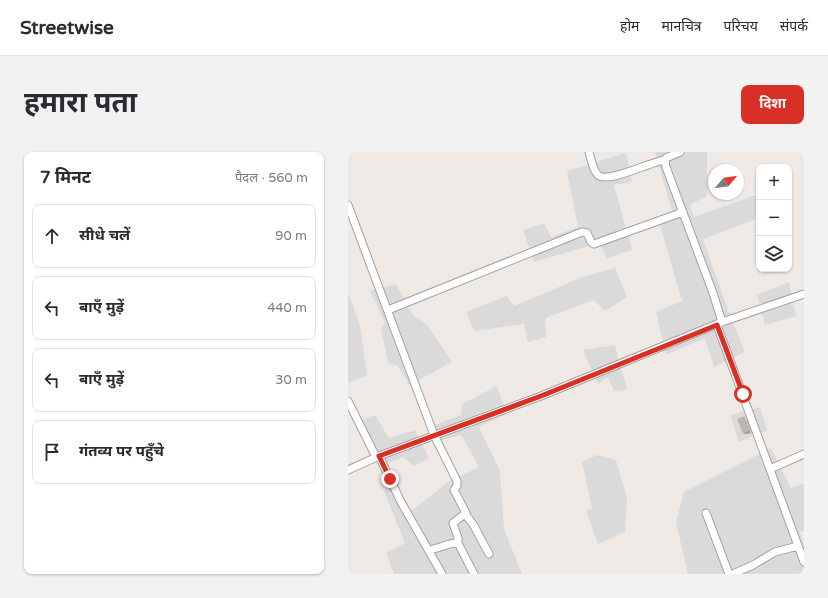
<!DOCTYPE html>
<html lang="hi">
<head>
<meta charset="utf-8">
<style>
	body { margin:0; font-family:"Varela Round","Noto Sans Devanagari",sans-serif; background:#f2f2f3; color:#2b2b33 }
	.controls { position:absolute; right:12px; top:12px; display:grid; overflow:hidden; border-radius:8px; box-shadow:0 1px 3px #0004 }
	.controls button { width:36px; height:36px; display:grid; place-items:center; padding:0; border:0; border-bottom:1px solid #e1e1e2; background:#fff; color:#2b2b33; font:20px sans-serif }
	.compass { position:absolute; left:360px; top:12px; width:36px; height:36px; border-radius:50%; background:#fff; box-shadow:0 1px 3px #0004; rotate:61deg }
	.stop { position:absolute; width:12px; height:12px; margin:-9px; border:3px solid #d93025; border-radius:50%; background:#fff }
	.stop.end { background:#d93025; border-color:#fff; box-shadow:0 1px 4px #0008 }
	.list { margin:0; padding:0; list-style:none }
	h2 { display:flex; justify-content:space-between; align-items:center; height:52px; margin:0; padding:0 16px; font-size:17px }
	h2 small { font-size:13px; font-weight:400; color:#7c7c81 }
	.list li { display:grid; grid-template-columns:26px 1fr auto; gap:12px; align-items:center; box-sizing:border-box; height:64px; margin:0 8px 8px; padding:0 8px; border:1px solid #e1e1e2; border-radius:8px }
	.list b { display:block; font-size:15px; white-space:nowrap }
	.list em { font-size:13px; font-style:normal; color:#7c7c81 }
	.icon { flex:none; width:22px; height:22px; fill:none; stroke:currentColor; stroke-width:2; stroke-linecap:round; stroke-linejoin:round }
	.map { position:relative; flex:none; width:456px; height:422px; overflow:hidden; border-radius:8px }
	header { display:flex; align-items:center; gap:24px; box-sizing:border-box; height:56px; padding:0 20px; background:#fff; border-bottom:1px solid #e1e1e2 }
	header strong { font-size:19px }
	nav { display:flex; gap:22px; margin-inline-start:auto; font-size:14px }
	.intro { display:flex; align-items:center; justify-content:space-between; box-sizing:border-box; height:96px; padding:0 24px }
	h1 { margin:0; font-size:28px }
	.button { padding:10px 18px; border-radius:8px; background:#d93025; color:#fff; font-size:14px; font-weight:700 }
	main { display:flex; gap:24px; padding:0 24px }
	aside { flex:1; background:#fff; border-radius:8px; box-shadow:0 1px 3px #0004 }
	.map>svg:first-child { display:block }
</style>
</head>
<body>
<header>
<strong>Streetwise</strong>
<nav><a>होम</a><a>मानचित्र</a><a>परिचय</a><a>संपर्क</a></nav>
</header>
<div class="intro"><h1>हमारा पता</h1><a class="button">दिशा</a></div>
<main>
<aside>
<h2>7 मिनट<small>पैदल · 560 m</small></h2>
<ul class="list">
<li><svg class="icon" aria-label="ahead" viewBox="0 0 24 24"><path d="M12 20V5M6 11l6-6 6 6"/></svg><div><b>सीधे चलें</b></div><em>90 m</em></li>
<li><svg class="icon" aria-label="left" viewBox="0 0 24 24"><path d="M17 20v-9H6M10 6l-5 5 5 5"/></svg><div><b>बाएँ मुड़ें</b></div><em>440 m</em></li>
<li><svg class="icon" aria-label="left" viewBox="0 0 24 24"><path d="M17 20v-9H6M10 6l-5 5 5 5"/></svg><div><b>बाएँ मुड़ें</b></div><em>30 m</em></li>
<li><svg class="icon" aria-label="arrive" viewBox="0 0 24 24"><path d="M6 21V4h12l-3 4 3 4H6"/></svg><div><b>गंतव्य पर पहुँचे</b></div></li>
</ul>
</aside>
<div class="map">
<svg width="456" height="422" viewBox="0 0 456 422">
	<defs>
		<filter id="shadow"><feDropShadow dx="2" dy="3" stdDeviation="1" flood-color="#0004"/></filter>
	</defs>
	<rect width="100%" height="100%" fill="#eee9e4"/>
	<!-- residential -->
	<path fill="#dbdadb" d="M307 0H359V44L342 53 346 65 411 42V66L355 87 379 155 397 200 366 215 357 186 318 203 308 160 334 149 310 66 324 59Z
		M278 1 284 30 266 33 284 98 259 106 251 91 186 110 175 78 196 71 203 85 230 75 219 19Z
		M267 116 279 145 257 159 246 148 197 166 198 185 180 190 176 172 126 179 118 160 159 144 166 154 237 124Z
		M441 130 448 164 417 173 409 143Z
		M48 132 66 164 79 173 104 210 61 233 50 214 40 211 33 177 37 171 22 139Z
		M0 141 12 173 19 223 0 231Z
		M267 193 279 238 266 239 260 225 250 232 235 198Z
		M149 234 159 262 131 275 152 319 156 377 174 422H46L38 401 57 391 36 339 49 332 61 358 66 357 100 330 131 315 113 283 84 291 81 275 113 263 114 252Z
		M412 255 419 278 391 290 382 263Z
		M27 263 41 286 67 278 81 306 66 314 55 305 33 314 8 270Z
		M423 296 443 336 456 331V379L452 380 456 392V422H340L328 370 336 340Z
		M249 303 268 308 279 346 277 380 250 392 238 359 244 356 234 310Z"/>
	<!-- building -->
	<path fill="#beb5b1" stroke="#bfafa7" filter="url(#shadow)" d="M396 265 401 278 395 280 390 267Z"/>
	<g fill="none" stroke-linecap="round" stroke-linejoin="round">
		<defs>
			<path id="minor" d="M241 0C243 7 245 19 250 23 260 32 304 9 317 8
				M0 53 86 283 109 329V334L106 338 118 361 105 371 110 386V391
				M40 158 234 80 239 81 243 90 246 92 335 60
				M374 170 456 142
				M369 173 456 410
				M0 249 28 305
				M31 304 53 350 94 422
				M422 317 456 302
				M0 318 31 304 193 244 374 170 365 141 318 15 317 8 318 6 332 0
				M358 361 381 422
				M117 362 125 372 141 402
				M81 398C90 397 102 390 110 391L126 422
				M385 422 405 413 427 400 450 394"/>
		</defs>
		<!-- minor casing -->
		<use href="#minor" stroke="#a1a1a1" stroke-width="9"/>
		<!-- minor -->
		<use href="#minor" stroke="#fff" stroke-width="7"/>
	</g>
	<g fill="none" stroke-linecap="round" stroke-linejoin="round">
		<!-- route -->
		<path stroke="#d93025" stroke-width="5" d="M42 327 31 304 193 244 369 173 395 242"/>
	</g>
</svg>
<div class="controls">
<button>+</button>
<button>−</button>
<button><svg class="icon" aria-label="layers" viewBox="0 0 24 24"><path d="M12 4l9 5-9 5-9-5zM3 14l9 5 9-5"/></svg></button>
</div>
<svg class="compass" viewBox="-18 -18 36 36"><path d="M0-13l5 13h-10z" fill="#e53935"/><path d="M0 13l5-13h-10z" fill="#7c7c81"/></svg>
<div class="stop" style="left:395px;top:242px"></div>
<div class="stop end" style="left:42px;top:327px"></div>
</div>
</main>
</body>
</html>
